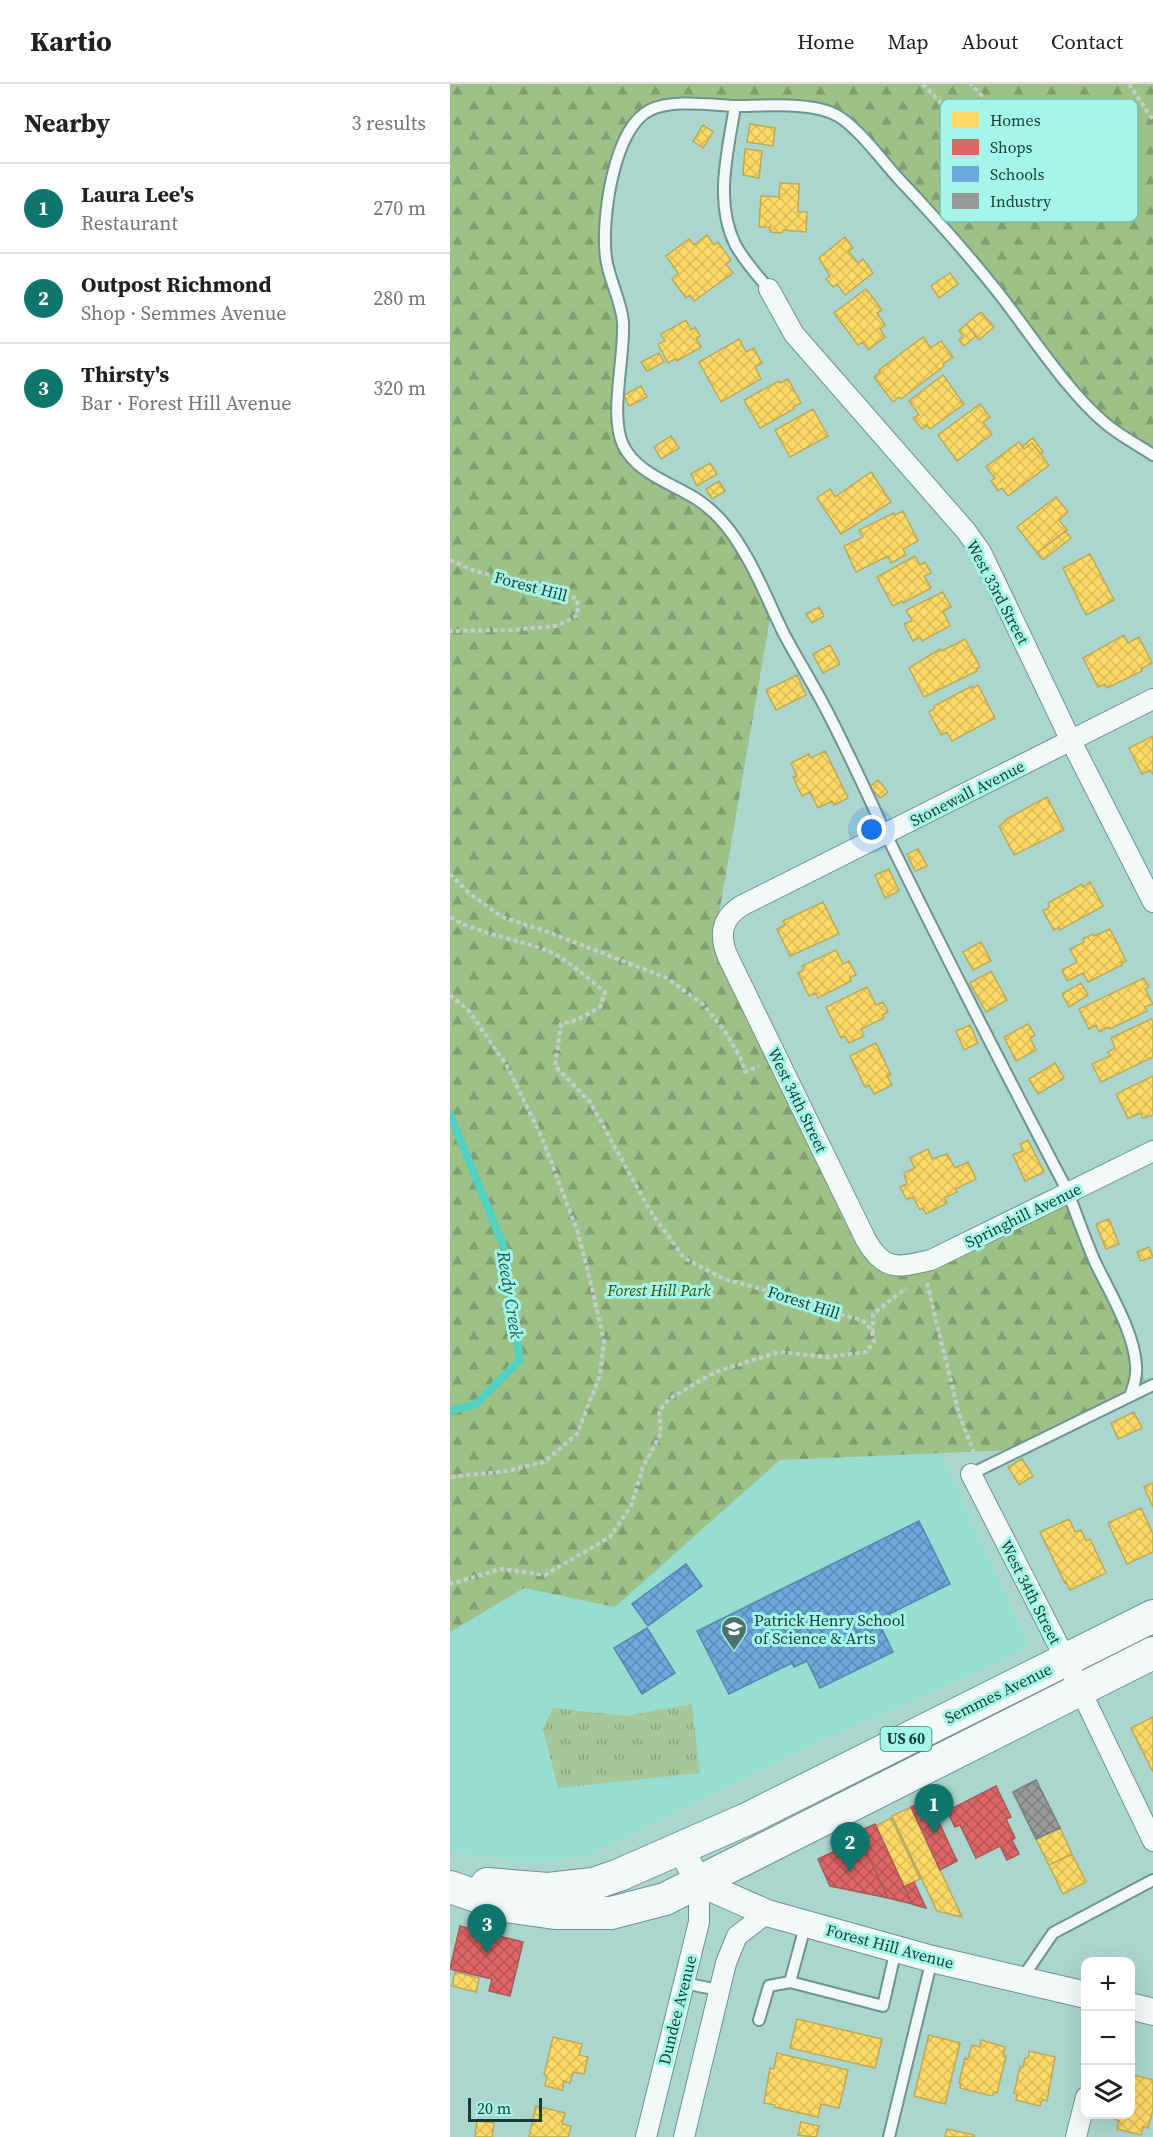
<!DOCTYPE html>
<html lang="en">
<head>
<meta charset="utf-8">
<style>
	body { margin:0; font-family:"Source Serif 4",serif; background:#f6f6f6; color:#202124 }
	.controls { position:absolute; right:18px; bottom:18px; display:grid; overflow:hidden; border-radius:12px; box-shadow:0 6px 24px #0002 }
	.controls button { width:54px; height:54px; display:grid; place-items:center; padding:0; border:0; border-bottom:2px solid #e0e0e0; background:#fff; color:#202124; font:30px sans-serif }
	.scale { position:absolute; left:18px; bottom:15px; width:74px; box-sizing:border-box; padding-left:6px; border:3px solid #1a3c37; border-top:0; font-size:16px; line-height:21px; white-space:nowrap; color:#1a3c37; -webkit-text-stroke:4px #a4f6e8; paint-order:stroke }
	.you { position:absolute; left:422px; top:746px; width:21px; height:21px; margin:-15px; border:4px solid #fff; border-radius:50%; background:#1a73e8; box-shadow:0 0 0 9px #1a73e833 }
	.badge { display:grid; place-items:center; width:39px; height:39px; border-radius:50%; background:#0f766e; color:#fff; font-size:20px; font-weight:700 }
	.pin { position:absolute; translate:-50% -50px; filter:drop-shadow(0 2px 3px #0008) }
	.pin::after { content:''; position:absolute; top:32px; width:21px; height:18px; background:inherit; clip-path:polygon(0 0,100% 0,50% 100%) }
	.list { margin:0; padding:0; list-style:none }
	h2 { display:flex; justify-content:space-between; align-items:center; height:78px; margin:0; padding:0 24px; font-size:26px }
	h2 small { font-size:20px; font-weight:400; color:#757577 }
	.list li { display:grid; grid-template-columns:39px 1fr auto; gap:18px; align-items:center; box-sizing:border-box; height:90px; padding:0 24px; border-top:2px solid #e0e0e0 }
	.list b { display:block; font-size:22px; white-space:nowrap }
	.list p { margin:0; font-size:20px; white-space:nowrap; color:#757577 }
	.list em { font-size:20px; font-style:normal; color:#757577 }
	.icon { flex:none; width:33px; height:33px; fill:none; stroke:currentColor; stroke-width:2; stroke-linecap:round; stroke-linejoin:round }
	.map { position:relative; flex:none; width:703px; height:2053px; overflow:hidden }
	header { display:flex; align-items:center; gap:36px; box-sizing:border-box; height:84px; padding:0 30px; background:#fff; border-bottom:2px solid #e0e0e0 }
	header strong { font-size:28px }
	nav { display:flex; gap:33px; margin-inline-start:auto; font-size:21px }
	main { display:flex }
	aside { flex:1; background:#fff }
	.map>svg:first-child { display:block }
</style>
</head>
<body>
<header>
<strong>Kartio</strong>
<nav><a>Home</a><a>Map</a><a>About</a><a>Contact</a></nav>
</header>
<main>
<aside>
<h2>Nearby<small>3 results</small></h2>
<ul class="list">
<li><span class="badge">1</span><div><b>Laura Lee's</b><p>Restaurant</p></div><em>270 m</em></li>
<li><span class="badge">2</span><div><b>Outpost Richmond</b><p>Shop · Semmes Avenue</p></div><em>280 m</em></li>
<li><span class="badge">3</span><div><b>Thirsty's</b><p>Bar · Forest Hill Avenue</p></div><em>320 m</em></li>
</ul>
</aside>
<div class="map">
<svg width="703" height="2053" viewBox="0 0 703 2053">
	<defs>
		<pattern id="forest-firs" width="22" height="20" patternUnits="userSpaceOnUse" patternTransform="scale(1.5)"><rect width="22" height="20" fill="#9ec188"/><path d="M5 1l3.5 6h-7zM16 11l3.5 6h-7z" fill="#809e70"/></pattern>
		<pattern id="park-tufts" width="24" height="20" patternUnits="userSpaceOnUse" patternTransform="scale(1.5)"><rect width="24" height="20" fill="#a7c79b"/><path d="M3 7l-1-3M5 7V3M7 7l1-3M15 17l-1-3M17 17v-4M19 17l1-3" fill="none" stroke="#87a37f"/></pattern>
		<pattern id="homes-cross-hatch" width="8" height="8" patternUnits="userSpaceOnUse" patternTransform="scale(1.5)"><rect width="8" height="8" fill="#ffd966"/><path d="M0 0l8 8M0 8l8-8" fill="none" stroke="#dabb59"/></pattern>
		<pattern id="shops-cross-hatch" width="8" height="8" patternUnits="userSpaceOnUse" patternTransform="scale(1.5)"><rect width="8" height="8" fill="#e06666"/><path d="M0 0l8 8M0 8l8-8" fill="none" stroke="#b55555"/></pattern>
		<pattern id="schools-cross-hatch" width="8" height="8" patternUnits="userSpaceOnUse" patternTransform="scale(1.5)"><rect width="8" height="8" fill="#6fa8dc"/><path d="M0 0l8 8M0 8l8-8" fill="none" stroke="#5a8ab3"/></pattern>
		<pattern id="industry-cross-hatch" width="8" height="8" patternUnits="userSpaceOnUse" patternTransform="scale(1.5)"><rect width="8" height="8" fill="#999"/><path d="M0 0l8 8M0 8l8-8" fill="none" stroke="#7c7e7e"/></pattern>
	</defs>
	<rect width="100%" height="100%" fill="#aad6ce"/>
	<!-- built -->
	<path fill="#96ddd2" d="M490 1369 579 1561 557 1575 370 1657 143 1769 114 1776 88 1778 0 1768V1548L74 1504 165 1523 330 1376Z"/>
	<!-- forest -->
	<path fill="url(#forest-firs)" d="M0 0H703V362L697 365 654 339 512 164 411 53 372 26 235 21 199 30 183 45 168 74 154 133 169 250 170 352 183 375 269 431 323 517 266 847 419 1161 454 1181 617 1110 699 1306 563 1366 330 1376 165 1523 74 1504 0 1548Z"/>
	<!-- park -->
	<path fill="url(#park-tufts)" d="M242 1620 250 1689 108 1704 93 1645 103 1624 176 1632Z"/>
	<!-- homes -->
	<path fill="url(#homes-cross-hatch)" stroke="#baaa58" stroke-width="1.5" d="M300 40 325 44 323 62 297 58Z
		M253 41 263 48 253 64 243 57Z
		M295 65 312 67 309 94 293 91Z
		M330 99 349 100 348 128H357L356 148 333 146 332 149 320 148V143H309L311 112 329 113Z
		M257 151 264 161 268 158 281 176 276 180 283 189 244 217 240 211 236 214 222 195 228 189 216 172 239 155 244 161Z
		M395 153 403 164 398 167 408 179 413 175 423 189 395 211 387 200 383 203 376 195 380 192 369 174Z
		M500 189 508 200 489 214 481 202Z
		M416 205 432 226 427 229 435 241 430 245 435 253 418 266 413 258 408 261 384 229Z
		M531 228 544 243 529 256 516 240Z
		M236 236 241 246 245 243 250 252 246 254 251 263 227 277 225 275 218 279 208 260 215 257 211 250Z
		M516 240 526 252 514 262 509 256 513 252 509 247Z
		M473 253 481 264 491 257 503 273 493 280 494 282 451 315 449 313 443 318 424 293 430 288 429 286Z
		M289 255 296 268 304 264 309 274 312 279 305 283 311 295 271 318 249 278Z
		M209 269 214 278 197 287 191 278Z
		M493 291 514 320 480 345 477 341 472 345 463 334 469 331 459 317Z
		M338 295 351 319 343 323 344 325 310 344 294 316 329 297 330 299Z
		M191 302 197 313 179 322 174 311Z
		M530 320 540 333 533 338 542 350 507 377 488 351Z
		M363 325 378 352 340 373 325 346Z
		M221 352 229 364 211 375 204 363Z
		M583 354 593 368 591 370 582 359 574 365 572 362Z
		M569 358 574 365 582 359 599 381 558 412 552 404 548 407 541 397 545 394 536 383Z
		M260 379 267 390 247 402 241 390Z
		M421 388 441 418 391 450 367 414 380 405 385 413Z
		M269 397 275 407 262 415 256 405Z
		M606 413 618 428 609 436 617 446 587 469 567 443Z
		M453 427 468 457 453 465 456 471 441 479 438 472 406 488 394 462 413 453 409 446 444 429 445 431Z
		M615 447 621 454 593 476 587 469Z
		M640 470 664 516 636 531 613 484Z
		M465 472 470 481 475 478 481 489 474 492 481 504 453 519 452 517 443 522 427 493Z
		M493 508 501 523 493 527 500 542 472 557 470 553 463 557 454 540 462 537 456 526Z
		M369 523 374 532 362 539 356 530Z
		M674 551 678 559 689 553 702 579 691 585 692 587 657 604 655 600 648 603 633 574Z
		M515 555 530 583 526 585 527 587 474 613 459 584 490 565 492 567Z
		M380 561 390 580 373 589 363 570Z
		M347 591 356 611 326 626 316 606Z
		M528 601 545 634 502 657 497 648 491 651 479 628 485 624 484 622 522 602 523 604Z
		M703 652V690L700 686 692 690 679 664Z
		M375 667 398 714 384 721 382 717 368 724 360 708 352 712 343 693 347 692 341 679 359 670 361 674Z
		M428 696 438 708 430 714 420 703Z
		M597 713 614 746 564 771 549 742 555 738V736Z
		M468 765 477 782 465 787 457 770Z
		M439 785 449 807 435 814 425 791Z
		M640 798 653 822 610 846 609 843 604 846 593 827 600 823 598 819 632 800 633 803Z
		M373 818 389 850 340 872 327 845 335 841 333 837Z
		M660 845 676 877 671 879 672 881 638 898 633 889 617 897 612 886 627 878 620 865 634 858 633 855 643 850 644 852Z
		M531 858 541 877 523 886 513 868Z
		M386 866 393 880 399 877 406 891 400 893 401 897 368 914 366 909 359 912 348 889 354 886 352 882Z
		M541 887 557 916 536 928 520 899Z
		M694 894 699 903 695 905 703 920 695 923 697 927 660 945 659 943 649 948 646 941 639 945 629 925Z
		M631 899 638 911 619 923 612 910Z
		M417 903 426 921 433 918 438 928 432 931 434 934 411 945 414 952 399 959 395 952 391 954 376 923Z
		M701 935 703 937V973L651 998 642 980 660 972 658 968 665 964 661 954Z
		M578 940 585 951 580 954 586 966 566 977 554 953Z
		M520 941 528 959 514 966 506 947Z
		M426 959 441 991 437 992 442 1001 424 1010 419 1001 415 1003 400 972Z
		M605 979 614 994 588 1010 579 995Z
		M703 992V1031L693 1034 691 1029 678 1034 666 1010Z
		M578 1056 594 1088 575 1097 563 1071 573 1067 570 1060Z
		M478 1065 482 1075 497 1070 505 1084 518 1078 526 1095 505 1105 507 1108 494 1114 497 1119 476 1130 473 1124 470 1126 463 1113 457 1116 450 1103 457 1100 454 1089 465 1084 460 1074Z
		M659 1135 669 1160 656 1165 646 1140Z
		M699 1163 703 1173 691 1177 687 1168Z
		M684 1328 692 1344 668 1355 661 1339Z
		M572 1375 583 1392 569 1401 558 1383Z
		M703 1399V1423L694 1403Z
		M691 1424 703 1450V1468L677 1480 658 1439Z
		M619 1435 625 1448 631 1446 636 1457 640 1455 656 1489 620 1506 616 1498 615 1499 590 1448Z
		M703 1633V1688L681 1644Z
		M461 1723 490 1786 512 1833 487 1827 442 1732Z
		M441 1734 470 1795 454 1803 426 1742Z
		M610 1744 622 1770 599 1781 586 1755Z
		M622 1770 636 1798 613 1810 599 1781Z
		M5 1888 29 1894 26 1908 2 1902Z
		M347 1935 432 1955 425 1984 340 1964Z
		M479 1951 510 1959 495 2020 464 2012Z
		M103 1953 132 1960 129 1971 138 1973 134 1990 123 1988 120 1999 114 1997 112 2006 95 2002 97 1992 94 1991Z
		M531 1956 555 1963 553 1972H556L547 2009 544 2008 542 2012 510 2004 511 2000 509 1999 515 1974 518 1975 522 1961 530 1963Z
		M579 1967 605 1973 597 2017 592 2015 590 2022 566 2016 567 2010 564 2009 570 1983H573L575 1974H578Z
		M327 1969 398 1986 389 2024 371 2020 368 2033 324 2023 325 2021 314 2019 320 1984 324 1985Z
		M680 1990 703 1996V2026L698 2044 693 2043 691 2051 667 2045 669 2037 664 2035 665 2030H680Z
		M86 2022 115 2029 112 2040 121 2042 118 2053H79Z
		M27 2037 44 2039 42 2053H25Z
		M351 2038 369 2042 366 2053 348 2051Z
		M497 2045 524 2051V2053H495Z"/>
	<!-- shops -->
	<path fill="url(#shops-cross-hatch)" stroke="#a55958" stroke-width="1.5" d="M546 1702 561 1733 556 1735 565 1754 562 1756 569 1770 557 1776 550 1762 526 1774 510 1741 505 1743 497 1727Z
		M478 1715 507 1777 490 1786 461 1723Z
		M425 1740 426 1742 462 1820 438 1814 407 1748Z
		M407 1748 438 1814 380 1802 368 1775 389 1765 385 1757Z
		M464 1798 476 1824 462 1820 454 1803Z
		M10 1842 73 1858 60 1912 39 1907 42 1895 0 1885Z"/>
	<!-- schools -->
	<path fill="url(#schools-cross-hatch)" stroke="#5688aa" stroke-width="1.5" d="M469 1437 500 1500 439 1530 442 1535 430 1541 443 1568 370 1604 357 1577 344 1583 342 1579 279 1610 247 1547Z
		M236 1480 252 1502 198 1542 182 1520Z
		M197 1544 225 1589 192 1610 164 1564Z"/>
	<!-- industry -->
	<path fill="url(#industry-cross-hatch)" stroke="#737d7c" stroke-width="1.5" d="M586 1696 610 1744 586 1755 563 1708Z"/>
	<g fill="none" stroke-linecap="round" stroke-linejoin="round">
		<!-- stream -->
		<path stroke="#52d1c1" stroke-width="8" d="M0 1030 53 1161 70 1276 26 1320 0 1327"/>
		<defs>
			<path id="service" d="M285 22C278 67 264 117 285 160 294 177 307 191 319 205
				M680 1312C684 1301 687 1292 686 1281 684 1248 659 1207 645 1178 635 1155 627 1132 618 1108 555 988 493 867 433 744 416 707 399 670 380 633 366 605 349 578 334 550 320 522 309 492 292 465 281 446 266 428 248 416 222 399 187 390 173 361 159 331 175 273 173 238 171 216 159 196 156 174 151 137 163 44 200 26 222 15 261 21 285 22 313 22 363 17 388 32 407 43 432 76 447 93 482 130 516 168 547 207 580 249 616 306 655 339 670 352 687 360 703 371
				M521 1390 703 1301
				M356 1839 340 1898 433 1922 446 1865
				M571 1896 603 1849 703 1796
				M233 1899 269 1906
				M309 1936 319 1902 340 1898
				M439 2053 482 1875"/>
			<path id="minor" d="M319 205 344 250 516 447 531 468 621 657 703 818
				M703 615 291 822C271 835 269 852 278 873L416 1156C435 1189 449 1183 481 1176L703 1067
				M521 1390 616 1576 703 1757
				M196 2053 249 1838V1799
				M234 2053 276 1879 287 1852 317 1829
				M626 2053 636 2013"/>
			<path id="tertiary" d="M231 1765 249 1799 317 1829 482 1875 636 1911
				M680 1922 703 1928"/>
			<path id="primary" d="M37 1800 98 1805 143 1800 169 1791 297 1735 703 1532
				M0 1803 56 1822 105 1829H161L215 1815 703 1569"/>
		</defs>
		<!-- service casing -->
		<use href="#service" stroke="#6f938e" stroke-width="14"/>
		<!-- minor casing -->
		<use href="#minor" stroke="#6f938e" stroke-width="22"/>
		<!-- tertiary casing -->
		<use href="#tertiary" stroke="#6f938e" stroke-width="28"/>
		<!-- primary casing -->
		<use href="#primary" stroke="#6f938e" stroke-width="34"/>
		<!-- path -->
		<path stroke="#c1cecc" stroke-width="4" stroke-dasharray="4.5 3" stroke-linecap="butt" d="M473 0 506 35 602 104 615 108 623 103 625 94 591 57 539 19 521 0
			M679 0 703 36
			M0 476 25 487 110 508 127 515 128 531 106 542 63 546 0 547
			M0 790 19 809 52 833 98 848 217 894 254 921 276 949 292 977 295 988 309 982
			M0 833C26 849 65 855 93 865 112 871 139 895 155 908L150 923 129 935 111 940 105 982 140 1018 199 1125 234 1174 274 1195 315 1206 361 1223 412 1236C420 1243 423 1248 424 1258L416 1268 378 1273 329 1268 265 1288 219 1315 209 1327 211 1349 193 1383 181 1422 160 1453 95 1491 51 1485 0 1500
			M0 911 19 927 57 982 92 1054 127 1146 141 1199 154 1258 150 1291 127 1350 94 1378 57 1387 0 1393
			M477 1199 509 1330 525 1371
			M423 1249V1230L456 1204"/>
		<!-- service -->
		<use href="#service" stroke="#f2f9f8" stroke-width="10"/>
		<!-- minor -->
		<use href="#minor" stroke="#f2f9f8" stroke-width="20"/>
		<!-- tertiary -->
		<use href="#tertiary" stroke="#f2f9f8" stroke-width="26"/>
		<!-- primary -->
		<use href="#primary" stroke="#f2f9f8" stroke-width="32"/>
	</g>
	<!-- icons -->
	<defs>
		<symbol id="school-pin" viewBox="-11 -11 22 30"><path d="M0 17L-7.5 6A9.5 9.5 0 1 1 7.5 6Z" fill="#4c726c" stroke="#a4f6e8"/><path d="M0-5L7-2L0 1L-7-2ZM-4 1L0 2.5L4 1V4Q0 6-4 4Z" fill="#fff"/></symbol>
	</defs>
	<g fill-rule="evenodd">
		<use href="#school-pin" x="269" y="1530" width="30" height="40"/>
	</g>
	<g text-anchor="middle" stroke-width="6" stroke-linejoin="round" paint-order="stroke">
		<!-- shield labels -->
		<rect fill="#a4f6e8" stroke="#43746c" stroke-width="1.5" x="430.5" y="1643" width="51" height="24" rx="4.5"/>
		<g font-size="15" font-weight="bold" fill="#1a3c37">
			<text x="456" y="1660">US 60</text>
		</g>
		<!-- street labels -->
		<g font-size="16" fill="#1a3c37" stroke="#a4f6e8">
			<text transform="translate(81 502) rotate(15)" y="6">Forest Hill</text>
			<text transform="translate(548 508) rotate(62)" y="6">West 33rd Street</text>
			<text transform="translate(517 709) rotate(-27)" y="6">Stonewall Avenue</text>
			<text transform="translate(348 1016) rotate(64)" y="6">West 34th Street</text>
			<text transform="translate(573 1131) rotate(-26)" y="6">Springhill Avenue</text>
			<text transform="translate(354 1218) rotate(18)" y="6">Forest Hill</text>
			<text transform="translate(581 1508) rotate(63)" y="6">West 34th Street</text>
			<text transform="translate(548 1609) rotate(-26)" y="6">Semmes Avenue</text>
			<text transform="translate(440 1862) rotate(15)" y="6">Forest Hill Avenue</text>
			<text transform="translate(227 1926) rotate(-76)" y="6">Dundee Avenue</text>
		</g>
		<!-- park labels -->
		<g font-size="16" font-style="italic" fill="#3c4d00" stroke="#a4f6e8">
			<text x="209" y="1212">Forest Hill Park</text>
		</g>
		<!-- poi labels -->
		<g font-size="16" fill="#1a3c37" stroke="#a4f6e8" text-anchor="start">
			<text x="304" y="1542">Patrick Henry School<tspan x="304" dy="18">of Science &amp; Arts</tspan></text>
		</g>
		<!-- water labels -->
		<g font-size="18" font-style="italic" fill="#1b5951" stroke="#a4f6e8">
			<text transform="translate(60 1211) rotate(81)" y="6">Reedy Creek</text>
		</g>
	</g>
	<!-- legend -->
	<rect x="490" y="15" width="198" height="123" rx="9" fill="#a4f6e8" stroke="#7bbeb3" stroke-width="1.5"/>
	<rect x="502" y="28" width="27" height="16" fill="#ffd966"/>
	<rect x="502" y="55" width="27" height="16" fill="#e06666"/>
	<rect x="502" y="82" width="27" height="16" fill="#6fa8dc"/>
	<rect x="502" y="109" width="27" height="16" fill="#999"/>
	<g font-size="16" fill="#1a3c37">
		<text x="540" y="42">Homes</text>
		<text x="540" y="69">Shops</text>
		<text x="540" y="96">Schools</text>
		<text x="540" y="123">Industry</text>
	</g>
</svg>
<div class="controls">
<button>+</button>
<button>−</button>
<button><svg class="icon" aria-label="layers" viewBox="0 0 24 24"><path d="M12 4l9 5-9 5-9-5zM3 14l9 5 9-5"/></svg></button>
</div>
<div class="scale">20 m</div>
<div class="you"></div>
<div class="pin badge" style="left:484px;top:1750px">1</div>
<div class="pin badge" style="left:400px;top:1788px">2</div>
<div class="pin badge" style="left:37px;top:1870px">3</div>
</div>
</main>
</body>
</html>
